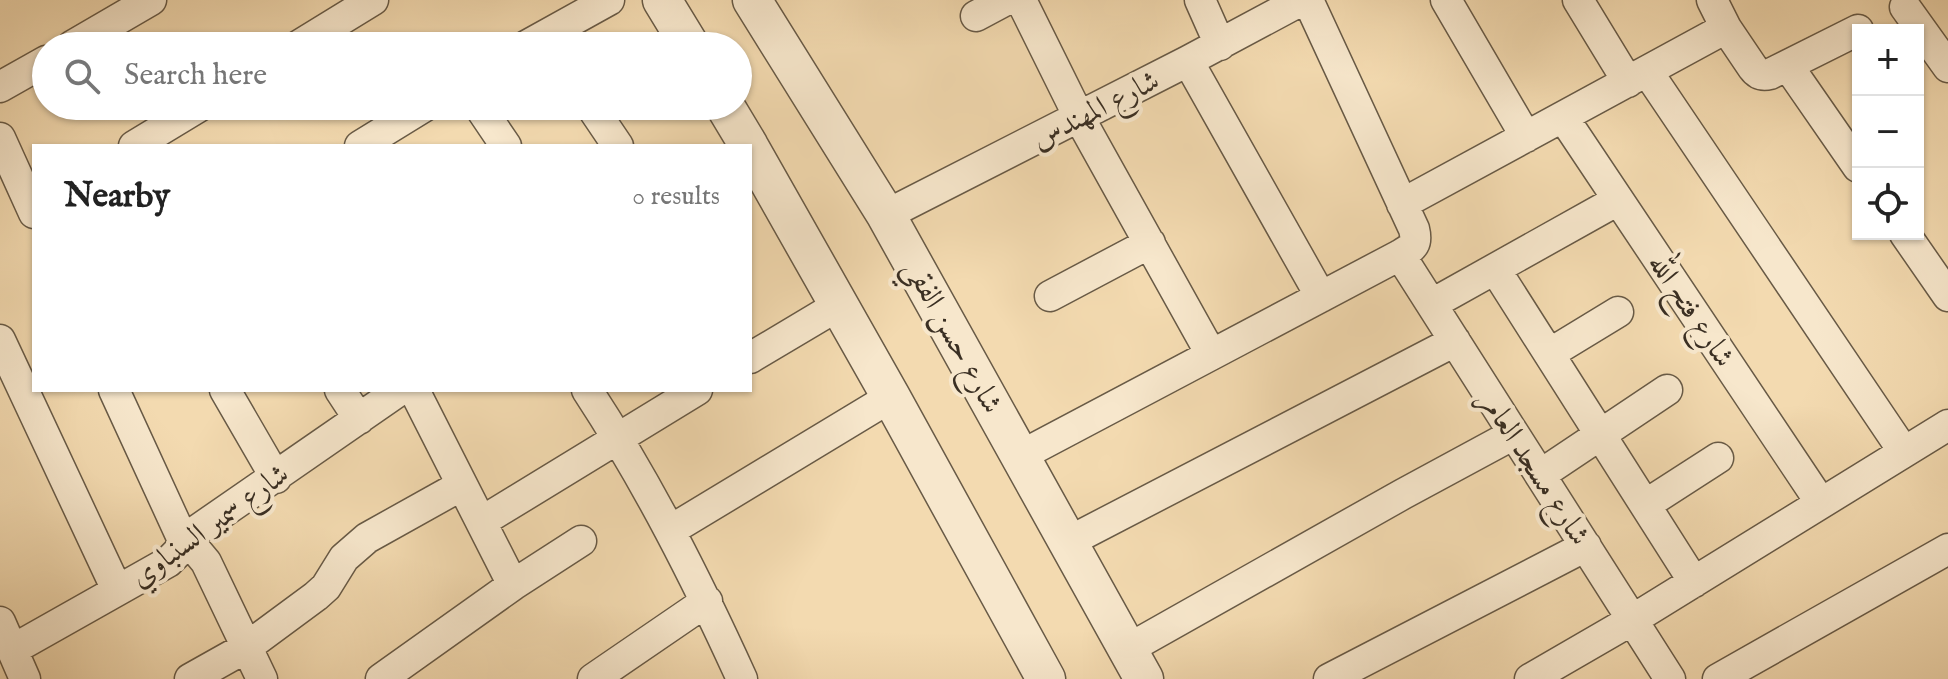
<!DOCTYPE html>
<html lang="en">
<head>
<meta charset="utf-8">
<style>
	body { margin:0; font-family:"IM FELL English",Amiri,serif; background:#f6f6f6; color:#222 }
	.controls { position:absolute; right:24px; top:24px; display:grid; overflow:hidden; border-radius:0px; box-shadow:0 2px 6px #0004 }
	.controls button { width:72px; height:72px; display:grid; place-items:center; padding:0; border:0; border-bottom:2px solid #e0e0e0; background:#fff; color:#222; font:40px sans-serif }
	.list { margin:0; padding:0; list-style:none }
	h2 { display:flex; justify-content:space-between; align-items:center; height:104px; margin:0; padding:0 32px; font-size:34px }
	h2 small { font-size:26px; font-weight:400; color:#767676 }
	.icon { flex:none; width:44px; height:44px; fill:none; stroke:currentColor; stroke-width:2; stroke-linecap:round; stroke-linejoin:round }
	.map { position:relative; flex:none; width:1948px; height:679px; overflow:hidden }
	.search { position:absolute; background:#fff; box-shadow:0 2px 6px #0004; left:32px; top:32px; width:720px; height:88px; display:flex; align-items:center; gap:20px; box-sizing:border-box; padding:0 28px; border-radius:44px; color:#767676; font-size:30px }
	.panel { position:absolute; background:#fff; box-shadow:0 2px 6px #0004; left:32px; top:144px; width:720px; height:248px; border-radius:0px }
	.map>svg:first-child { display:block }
</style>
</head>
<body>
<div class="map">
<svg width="1948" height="679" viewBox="0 0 1948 679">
	<rect width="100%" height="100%" fill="#f3dab0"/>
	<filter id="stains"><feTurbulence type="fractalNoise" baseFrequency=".0025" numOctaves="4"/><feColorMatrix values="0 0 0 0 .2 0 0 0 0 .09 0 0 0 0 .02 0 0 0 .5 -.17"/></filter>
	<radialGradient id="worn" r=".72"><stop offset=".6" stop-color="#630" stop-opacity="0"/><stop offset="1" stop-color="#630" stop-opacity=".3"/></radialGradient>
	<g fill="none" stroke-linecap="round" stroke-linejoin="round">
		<defs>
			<path id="minor" d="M1021 0 1079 117 1211 354
				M1200 0 1220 45
				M1446 0 1526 137
				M1578 0 1628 82
				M1712 0 1726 28 1753 68C1758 75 1762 76 1770 74L1858 30
				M1905 7 1948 67
				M976 16 1006 0
				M72 46 151 0
				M298 46 373 0
				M526 46 609 0
				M1188 61 1321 297
				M1788 66 1858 167
				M1647 71 1904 452
				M0 87 46 61
				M479 106 506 146
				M591 106 618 146
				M1563 117 1821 503
				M0 138 34 213
				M134 146 200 106
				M360 146 425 106
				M1402 204 1726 28
				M886 215 1188 61 1302 0
				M1905 234 1948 296
				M1400 255 1670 679
				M1495 269 1694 582
				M1050 296 1150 243
				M1432 304 1618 200
				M0 340 117 590
				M1549 354 1618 312
				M750 358 839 305
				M114 390 183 540 196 550 206 562 262 679
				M225 390 276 478
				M340 390 359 419
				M414 390 513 585
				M587 390C648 483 696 578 742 679
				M1020 456 1400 255C1413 247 1418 245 1414 229L1308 0
				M1540 475 1667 390
				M1645 505 1718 458
				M481 522 697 390
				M671 530 891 397
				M1068 542 1455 341
				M0 622 25 679
				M1128 649 1403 494 1514 434
				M12 650 168 562 179 551 183 540 400 390
				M190 679 247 647 316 596 326 587 344 558 367 538 462 485
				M381 679 513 585 581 541
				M593 679 707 601
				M1329 679 1586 546
				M1530 679 1632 620 1948 425
				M1718 679 1948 549"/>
			<path id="tertiary" d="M662 0 690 46
				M752 0 886 215 1144 679
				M725 106 749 146
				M750 148 891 397 1046 679"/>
		</defs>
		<!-- minor casing -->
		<use href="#minor" stroke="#685a46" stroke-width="33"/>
		<!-- tertiary casing -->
		<use href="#tertiary" stroke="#685a46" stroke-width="41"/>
		<!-- minor -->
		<use href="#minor" stroke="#f7e7cc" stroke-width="30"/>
		<!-- tertiary -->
		<use href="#tertiary" stroke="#f7e7cc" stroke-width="38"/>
	</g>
	<g text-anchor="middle" stroke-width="8" stroke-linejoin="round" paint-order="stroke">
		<!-- street labels -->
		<g font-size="30" fill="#3a2f23" stroke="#f7e7cc">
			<text transform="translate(1095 109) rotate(-27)" y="10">شارع المهندس</text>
			<text transform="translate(1692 310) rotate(56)" y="10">شارع فتح الله</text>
			<text transform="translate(954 336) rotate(61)" y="10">شارع حسن الفقي</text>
			<text transform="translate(1535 467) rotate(57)" y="10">شارع مسجد العامر</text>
			<text transform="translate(209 525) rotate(-36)" y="10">شارع سمير السنباوي</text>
		</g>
	</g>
	<rect width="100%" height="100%" filter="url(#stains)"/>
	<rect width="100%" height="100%" fill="url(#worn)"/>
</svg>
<div class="controls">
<button>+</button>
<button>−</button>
<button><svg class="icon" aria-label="locate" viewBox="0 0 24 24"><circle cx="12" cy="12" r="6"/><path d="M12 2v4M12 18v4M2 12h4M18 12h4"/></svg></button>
</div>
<div class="search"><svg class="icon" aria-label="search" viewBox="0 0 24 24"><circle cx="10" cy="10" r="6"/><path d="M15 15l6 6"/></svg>Search here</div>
<section class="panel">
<h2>Nearby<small>0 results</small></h2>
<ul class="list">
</ul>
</section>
</div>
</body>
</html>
